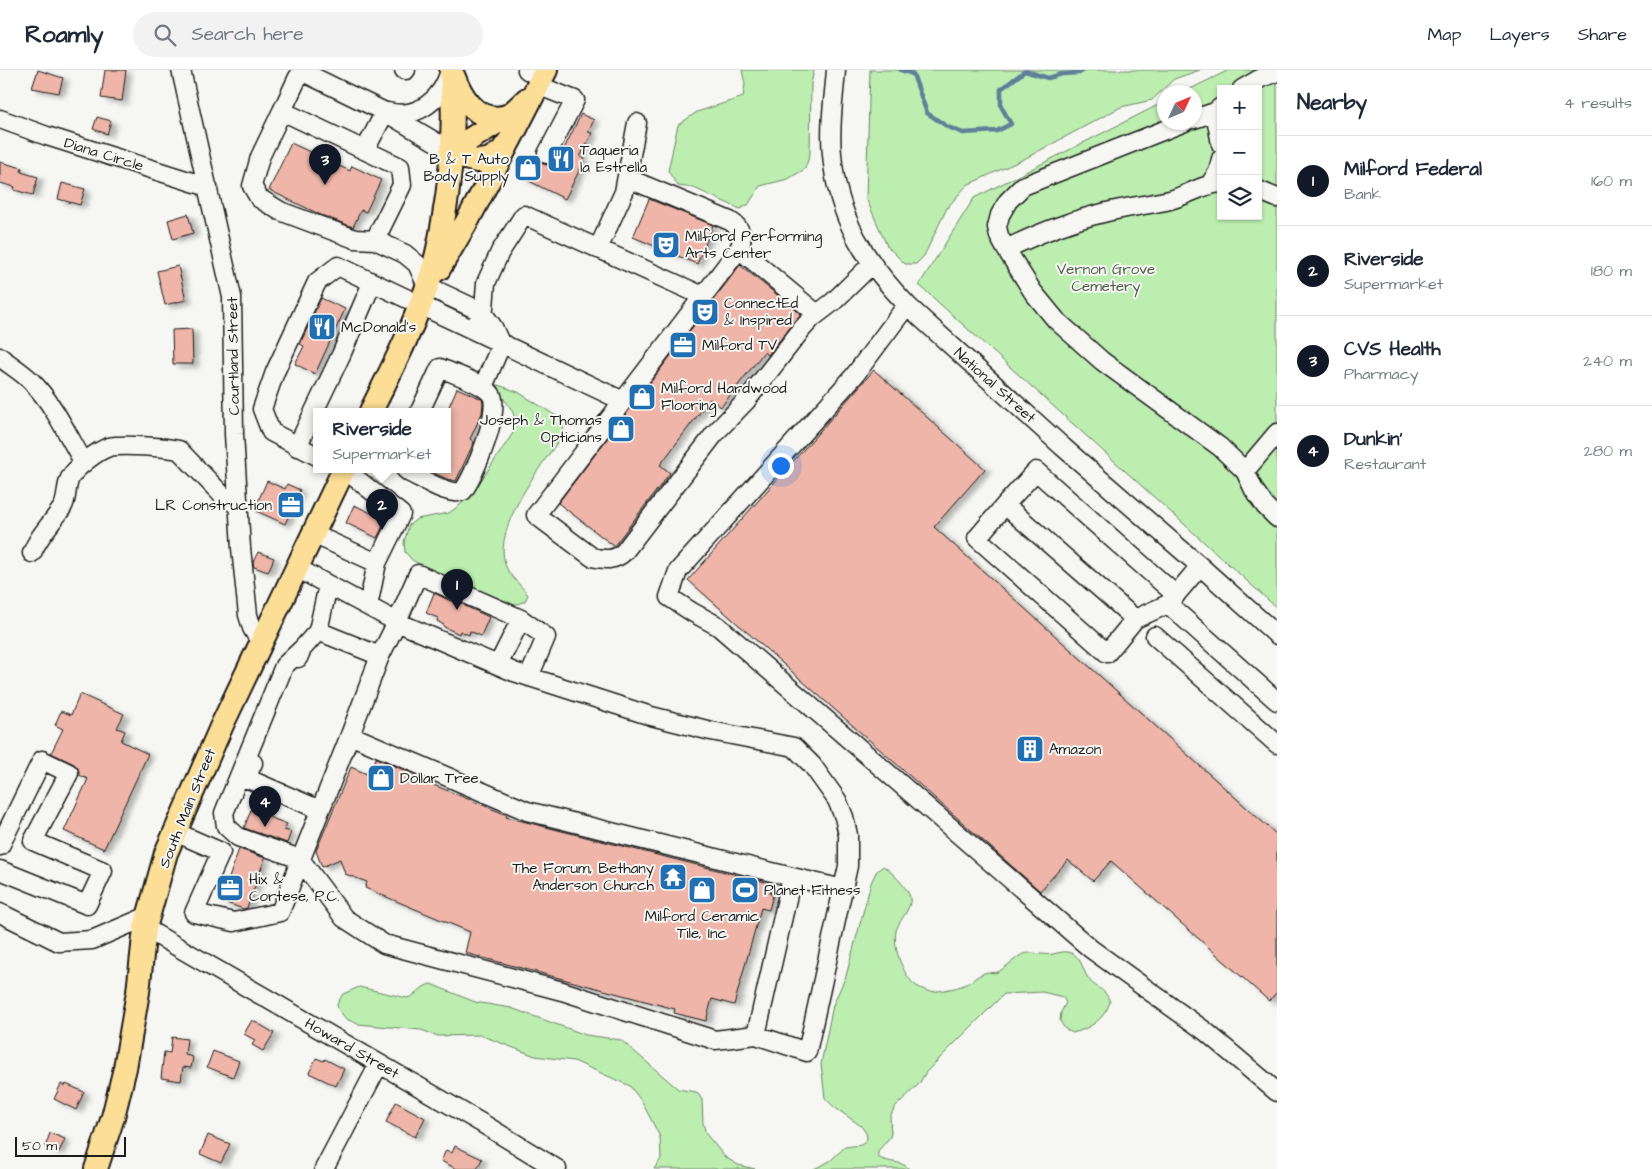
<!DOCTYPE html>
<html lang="en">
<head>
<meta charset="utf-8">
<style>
	body { margin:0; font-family:"Architects Daughter",sans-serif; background:#f2f2f3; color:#1f2937 }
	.controls { position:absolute; right:15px; top:15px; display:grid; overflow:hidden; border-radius:0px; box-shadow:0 1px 4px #0004 }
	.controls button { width:45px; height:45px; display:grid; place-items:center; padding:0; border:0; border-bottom:1px solid #e0e1e3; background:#fff; color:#1f2937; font:25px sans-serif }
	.compass { position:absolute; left:1157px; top:15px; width:45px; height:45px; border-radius:50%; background:#fff; box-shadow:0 1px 4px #0004; rotate:46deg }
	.scale { position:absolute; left:15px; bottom:12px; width:111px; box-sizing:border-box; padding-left:5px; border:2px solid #1c1c1c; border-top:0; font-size:14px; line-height:18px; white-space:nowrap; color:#1c1c1c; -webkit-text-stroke:4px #f6f6f2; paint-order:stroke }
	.you { position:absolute; left:780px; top:395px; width:18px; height:18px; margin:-12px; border:4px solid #fff; border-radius:50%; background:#1a73e8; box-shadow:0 0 0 8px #1a73e833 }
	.badge { display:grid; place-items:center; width:32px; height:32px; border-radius:50%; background:#111827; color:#fff; font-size:16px; font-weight:700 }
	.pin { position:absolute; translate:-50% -41px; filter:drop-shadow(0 1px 2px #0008) }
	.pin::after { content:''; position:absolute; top:26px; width:18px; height:15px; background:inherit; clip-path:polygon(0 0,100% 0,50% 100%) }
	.popup { position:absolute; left:313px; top:338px; width:138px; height:65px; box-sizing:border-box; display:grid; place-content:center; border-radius:0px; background:#fff; filter:drop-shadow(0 1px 4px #0005); font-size:16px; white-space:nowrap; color:#747a83 }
	.popup b { font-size:19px; color:#1f2937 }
	.popup::after { content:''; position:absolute; left:50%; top:100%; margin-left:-10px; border:10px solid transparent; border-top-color:#fff }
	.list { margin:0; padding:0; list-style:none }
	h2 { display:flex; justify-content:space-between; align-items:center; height:65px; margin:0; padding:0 20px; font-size:21px }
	h2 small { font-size:16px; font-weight:400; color:#747a83 }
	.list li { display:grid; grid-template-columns:32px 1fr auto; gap:15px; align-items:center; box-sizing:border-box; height:90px; padding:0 20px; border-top:1px solid #e0e1e3 }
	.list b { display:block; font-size:19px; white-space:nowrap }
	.list p { margin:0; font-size:16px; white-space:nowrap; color:#747a83 }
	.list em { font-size:16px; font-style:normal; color:#747a83 }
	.icon { flex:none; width:28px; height:28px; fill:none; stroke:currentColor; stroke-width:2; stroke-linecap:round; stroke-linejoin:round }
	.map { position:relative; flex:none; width:1277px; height:1099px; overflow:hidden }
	header { display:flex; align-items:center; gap:30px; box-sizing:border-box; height:70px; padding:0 25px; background:#fff; border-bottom:1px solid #e0e1e3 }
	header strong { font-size:24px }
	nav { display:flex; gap:28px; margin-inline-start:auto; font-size:18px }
	.search { width:350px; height:45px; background:#f2f2f3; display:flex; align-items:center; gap:12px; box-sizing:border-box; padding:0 18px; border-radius:28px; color:#747a83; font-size:19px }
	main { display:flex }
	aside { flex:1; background:#fff }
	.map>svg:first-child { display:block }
</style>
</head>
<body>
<header>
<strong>Roamly</strong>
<div class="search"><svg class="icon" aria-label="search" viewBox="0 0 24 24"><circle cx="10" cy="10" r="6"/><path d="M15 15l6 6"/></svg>Search here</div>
<nav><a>Map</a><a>Layers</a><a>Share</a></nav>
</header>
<main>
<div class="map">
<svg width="1277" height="1099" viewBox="0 0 1277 1099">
	<defs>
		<filter id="shadow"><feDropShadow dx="5.5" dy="3" stdDeviation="2.5" flood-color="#0004"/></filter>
	</defs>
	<rect width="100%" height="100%" fill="#f6f6f2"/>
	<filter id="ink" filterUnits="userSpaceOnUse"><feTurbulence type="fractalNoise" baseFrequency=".02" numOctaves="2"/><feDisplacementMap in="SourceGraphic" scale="10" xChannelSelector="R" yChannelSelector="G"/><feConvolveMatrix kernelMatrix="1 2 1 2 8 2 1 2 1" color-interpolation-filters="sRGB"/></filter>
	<g filter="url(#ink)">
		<!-- green -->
		<path fill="#bbeeaf" stroke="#6c8566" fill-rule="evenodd" d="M742 0H814L811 14 810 84 805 99 788 109 760 116 748 135 740 139 694 118 678 116 668 101 678 55 697 42 743 27 745 14Z
			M870 0H1200L1174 9 1152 30 1121 37 1024 89 967 115 947 138 924 186 916 194H905L887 176 866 128Z
			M1229 0H1277V538L919 215 974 128 1164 32V52H1194V22H1184ZM1221 19H1258V146H1221Z
			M498 315 518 322 558 347C564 353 565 358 562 366 541 396 493 456 505 494 509 507 521 514 528 525L525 531 510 537 496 535 412 490 405 482 404 472 409 455 417 449 449 443 461 434 474 421 513 363C520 336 502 336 498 315Z
			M883 796C890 800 908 818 910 827 912 838 901 848 897 858 891 873 902 903 914 914 917 917 923 919 927 921 933 923 958 918 964 915 971 912 977 906 984 903 989 901 993 904 998 902 1005 898 1018 886 1023 884 1033 881 1044 886 1053 884 1061 882 1068 880 1075 885 1082 891 1083 900 1088 908 1096 920 1104 916 1110 932 1105 949 1089 959 1073 963L1065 959 1060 951 1061 942 1066 933 1063 927 1042 922 1004 924 926 1002 919 1014 895 1037 890 1047 891 1063 890 1067 878 1081V1087C889 1094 902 1090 909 1099H814L830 1091 845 1077 861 1075 865 1072 867 1068 866 1063 861 1056 834 1037 825 1028 821 994 833 935 846 906 871 813 876 802Z
			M431 914 475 932 511 938 586 965 621 970 678 1019 696 1022 699 1025 702 1030 703 1053 706 1064 725 1087 738 1095 755 1099H654L661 1089 660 1067 642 1032 630 1016 574 991 535 986 480 965 438 966 421 960 358 954 346 949 338 939 337 934 343 924 359 917 407 928C417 926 420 916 431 914Z"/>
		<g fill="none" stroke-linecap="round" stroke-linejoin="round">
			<!-- stream -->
			<path stroke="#5f8098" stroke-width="4.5" d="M901 0 913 4 927 43 948 57 963 63 997 61 1011 54 1001 36V19L1025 1 1048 8 1062 4 1079 3 1084 0"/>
		</g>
		<!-- building -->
		<path fill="#eeb5a8" stroke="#1c1c1c" filter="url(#shadow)" d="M38 0 63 8 59 23 32 18Z
			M105 0H126L122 31 101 28Z
			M581 44 594 50 588 62 592 63 580 87 585 89 565 129 521 107 531 86 543 94 555 97Z
			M97 47 111 51 107 64 93 59Z
			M291 73 350 101 352 96 381 110 366 142 361 140 353 157 321 145 269 120Z
			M0 92 22 98 21 102 38 107 33 125 14 120 15 117 0 113Z
			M62 113 85 119 80 135 58 129Z
			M649 129 713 155 697 194 633 167Z
			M188 144 193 163 173 169 168 150Z
			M740 195 801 244 768 285 764 282 721 337 710 329 660 395 670 403 614 476 558 433Z
			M178 196 186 230 165 235 157 201Z
			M321 228 345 239 315 304 295 294 304 276 300 274Z
			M192 259 193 294H173L172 260Z
			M874 300 985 399 934 457 1277 765V922L1269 931 1111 791 1093 811 1068 790 1040 821 688 510Z
			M457 318 482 329 483 333 482 343 470 369 474 372 456 411 447 409 425 399H447V341Z
			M267 411 285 419 287 414 300 420 285 454 254 440Z
			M354 435 386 450 377 468 346 453Z
			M258 482 274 488 268 502 254 497 253 492Z
			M434 523 451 531 460 530 465 536 489 547 481 566 470 561 469 565 460 561 459 564 444 557V555L437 551 438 548 426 543Z
			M80 624 124 644 117 658 125 661 121 671 148 684 104 779 64 761 88 709 79 705 78 698 74 694 51 683 63 659 55 655 61 641 71 645Z
			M376 688 425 709 424 711 507 745 506 747 773 814 770 824 773 825 769 840 761 838 734 935 712 929 706 951 674 943 675 939 465 883 470 862 365 818 367 812 345 804 340 789 322 797 316 781 351 697 369 705Z
			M251 740 287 754 284 760 291 762 287 773 244 758Z
			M239 779 265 788 247 838 243 839 221 831Z
			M252 950 274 963 263 981 252 975 255 970 244 964Z
			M172 967 187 969 185 985 193 987 191 998 183 997 181 1011 161 1008 164 982 170 983Z
			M213 981 239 991 233 1007 207 997Z
			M316 988 324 991 325 989 344 999 336 1016 309 1003Z
			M61 1014 65 1016 66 1014 84 1022 76 1040 54 1029Z
			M396 1032 425 1048 415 1067 386 1052Z
			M50 1063 65 1069 59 1082 45 1077Z
			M208 1065 230 1074 221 1093 200 1084Z
			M455 1076 482 1089 477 1099H457L441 1091 446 1080 452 1083Z"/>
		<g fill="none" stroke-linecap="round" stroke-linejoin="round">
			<defs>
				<path id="minor" d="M181 0 232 227 234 364 241 478 248 545 252 558 261 573
					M404 0H406
					M527 0 541 8
					M836 0C834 27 829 57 832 84 837 148 866 193 909 237L1063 377 1200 496 1277 565
					M301 1 385 42 451 81
					M298 7 282 41 400 97 402 115 375 170
					M537 15 575 30 547 84
					M1242 19 1261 8 1277 2
					M282 41 260 87 252 116 259 128 280 141 355 169 375 170 405 184 417 194 427 216 482 242 493 257 501 275 483 317
					M388 42C417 50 443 29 450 0
					M1215 42 1221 74
					M0 49 47 66 208 117
					M1194 49 1215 42 1221 37
					M1185 52 1023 116 1008 131 1000 145 997 157 999 166 1006 179 1033 222 1056 250 1102 291 1220 377 1245 401 1254 420 1265 436 1277 448
					M365 80 385 42
					M627 108 730 151C742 158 744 168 739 179L536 445 592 487C604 490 615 491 624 482L716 362 746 331 802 259 812 248 833 232 872 194
					M1210 114 1218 102 1221 89
					M1258 120 1277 128
					M598 179 624 122 637 53
					M739 179 817 244
					M1006 179C1037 164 1069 151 1103 143 1125 137 1148 135 1170 130 1188 125 1203 114 1221 113
					M907 235 854 306 678 501 669 527 692 542 718 556 1091 879 1205 961 1277 1022
					M478 251 484 238 486 213 500 182 524 145 703 226
					M0 287C10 295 22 302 31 311 54 334 68 366 84 393
					M297 377 341 285 372 213
					M317 386 271 362 262 339 275 302 317 212 338 196 623 331
					M344 399 401 444 377 493 368 536
					M405 399 410 403C423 409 450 427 463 421 474 407 502 339 491 324 483 313 454 304 440 298L420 341
					M1245 401 1277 363
					M1005 435 1135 549
					M313 464 377 493
					M32 483C39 465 51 454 62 438 68 429 65 418 70 408 75 398 97 381 109 377 123 374 164 377 179 380L223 426 239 436
					M1176 525 1036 401 1005 435 977 468 1107 583 1135 549 1168 534 1200 496
					M469 526 521 549 498 595
					M1168 534 1277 631
					M521 549 546 567 529 607
					M318 561 328 515
					M1155 566 1277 674
					M302 579 284 596 224 743 226 756 238 767 300 789 344 848 384 874 562 921 715 970 756 965
					M298 588 302 579 318 561 380 586
					M350 665 380 586 397 552 418 504 455 521
					M253 693 246 708 320 740
					M175 762 221 782 194 843 234 852 280 842 350 665 527 741 792 807 756 965 807 982 848 796V765L844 747 837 730 812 695 794 677 711 661 651 646 514 602 397 552 297 498
					M0 776 42 690 69 703 33 771 103 801 87 835 0 800
					M792 807 843 819
					M0 843 59 872 92 870 148 846
					M145 858 485 1055 557 1099
					M324 1099 379 994"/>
				<path id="major" d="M453 5C462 28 479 55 507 46
					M451 81 465 88 477 91 488 90 501 82 510 70 546 0
					M451 81 512 43 527 29
					M439 199 469 148 510 70
					M371 341C393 297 416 252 431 205 437 188 440 170 443 152 452 102 455 51 451 0
					M96 1099 113 1047 125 998 138 922 145 858 166 783 222 655 344 399"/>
			</defs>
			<!-- minor casing -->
			<use href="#minor" stroke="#1c1c1c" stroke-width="21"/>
			<!-- major casing -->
			<use href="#major" stroke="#1c1c1c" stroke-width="26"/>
			<!-- minor -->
			<use href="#minor" stroke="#f6f6f2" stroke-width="18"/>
			<!-- major -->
			<use href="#major" stroke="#fdde96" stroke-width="22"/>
		</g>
	</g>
	<!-- icons -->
	<defs>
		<symbol id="restaurant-square" viewBox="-11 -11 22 22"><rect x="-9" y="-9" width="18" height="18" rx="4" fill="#1f6fb2" stroke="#f6f6f2"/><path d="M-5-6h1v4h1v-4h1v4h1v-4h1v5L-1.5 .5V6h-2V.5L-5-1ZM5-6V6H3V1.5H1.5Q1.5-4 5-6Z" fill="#fff"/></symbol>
		<symbol id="shop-square" viewBox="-11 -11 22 22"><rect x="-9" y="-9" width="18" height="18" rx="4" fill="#1f6fb2" stroke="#f6f6f2"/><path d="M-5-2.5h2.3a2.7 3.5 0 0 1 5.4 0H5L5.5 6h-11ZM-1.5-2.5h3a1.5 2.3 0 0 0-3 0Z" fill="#fff"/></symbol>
		<symbol id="theatre-square" viewBox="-11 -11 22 22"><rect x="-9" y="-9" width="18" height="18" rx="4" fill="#1f6fb2" stroke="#f6f6f2"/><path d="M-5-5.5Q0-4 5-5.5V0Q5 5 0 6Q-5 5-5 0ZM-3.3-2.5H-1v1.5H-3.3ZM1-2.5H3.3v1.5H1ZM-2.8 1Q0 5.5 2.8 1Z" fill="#fff"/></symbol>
		<symbol id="office-square" viewBox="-11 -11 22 22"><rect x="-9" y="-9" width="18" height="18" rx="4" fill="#1f6fb2" stroke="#f6f6f2"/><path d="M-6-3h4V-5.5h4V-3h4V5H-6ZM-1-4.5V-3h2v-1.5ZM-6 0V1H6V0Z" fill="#fff"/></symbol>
		<symbol id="building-square" viewBox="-11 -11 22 22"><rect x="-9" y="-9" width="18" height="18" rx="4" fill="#1f6fb2" stroke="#f6f6f2"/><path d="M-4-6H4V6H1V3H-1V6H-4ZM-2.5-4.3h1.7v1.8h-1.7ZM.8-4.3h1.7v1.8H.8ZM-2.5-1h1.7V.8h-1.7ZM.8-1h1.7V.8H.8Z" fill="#fff"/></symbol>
		<symbol id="temple-square" viewBox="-11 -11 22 22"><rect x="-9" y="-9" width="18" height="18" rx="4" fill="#1f6fb2" stroke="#f6f6f2"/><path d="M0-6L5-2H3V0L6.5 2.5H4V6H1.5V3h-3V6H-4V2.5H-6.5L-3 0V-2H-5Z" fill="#fff"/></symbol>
		<symbol id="stadium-square" viewBox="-11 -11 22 22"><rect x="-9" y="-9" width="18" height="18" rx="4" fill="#1f6fb2" stroke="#f6f6f2"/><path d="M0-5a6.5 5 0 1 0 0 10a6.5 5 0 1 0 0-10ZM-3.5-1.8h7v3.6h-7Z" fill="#fff"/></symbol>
	</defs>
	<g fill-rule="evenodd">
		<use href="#restaurant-square" x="545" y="73" width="32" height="32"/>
		<use href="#shop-square" x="512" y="82" width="32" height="32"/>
		<use href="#theatre-square" x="650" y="159" width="32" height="32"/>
		<use href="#theatre-square" x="689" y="226" width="32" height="32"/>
		<use href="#restaurant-square" x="306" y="241" width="32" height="32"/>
		<use href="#office-square" x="667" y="259" width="32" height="32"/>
		<use href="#shop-square" x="626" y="311" width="32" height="32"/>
		<use href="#shop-square" x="605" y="343" width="32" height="32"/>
		<use href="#office-square" x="275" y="419" width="32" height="32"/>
		<use href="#building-square" x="1014" y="663" width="32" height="32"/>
		<use href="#shop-square" x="365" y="692" width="32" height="32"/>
		<use href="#temple-square" x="657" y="791" width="32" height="32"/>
		<use href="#office-square" x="214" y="802" width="32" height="32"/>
		<use href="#shop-square" x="686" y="804" width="32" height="32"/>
		<use href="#stadium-square" x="729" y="804" width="32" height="32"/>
	</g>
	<g text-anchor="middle" stroke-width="4" stroke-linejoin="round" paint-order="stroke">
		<!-- poi labels -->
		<g font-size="15" fill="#1c1c1c" stroke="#f6f6f2" text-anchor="start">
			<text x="580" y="85">Taqueria<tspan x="580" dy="17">la Estrella</tspan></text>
			<text x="509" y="94" text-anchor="end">B &amp; T Auto<tspan x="509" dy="17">Body Supply</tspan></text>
			<text x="685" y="171">Milford Performing<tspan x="685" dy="17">Arts Center</tspan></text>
			<text x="724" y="238">ConnectEd<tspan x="724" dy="17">&amp; Inspired</tspan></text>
			<text x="341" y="262">McDonald's</text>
			<text x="702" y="280">Milford TV</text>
			<text x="661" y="323">Milford Hardwood<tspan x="661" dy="17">Flooring</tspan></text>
			<text x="602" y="355" text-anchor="end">Joseph &amp; Thomas<tspan x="602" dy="17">Opticians</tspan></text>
			<text x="272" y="440" text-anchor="end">LR Construction</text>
			<text x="1049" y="684">Amazon</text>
			<text x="400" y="713">Dollar Tree</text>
			<text x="654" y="803" text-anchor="end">The Forum, Bethany<tspan x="654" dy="17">Anderson Church</tspan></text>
			<text x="249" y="814">Hix &amp;<tspan x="249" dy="17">Cortese, P.C.</tspan></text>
			<text x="764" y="825">Planet Fitness</text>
			<text x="702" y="851" text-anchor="middle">Milford Ceramic<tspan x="702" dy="17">Tile, Inc</tspan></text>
		</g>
		<!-- street labels -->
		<g font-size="15" fill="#1c1c1c" stroke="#f6f6f2">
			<text transform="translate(104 84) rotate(17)" y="5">Diana Circle</text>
			<text transform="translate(233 286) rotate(-91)" y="5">Courtland Street</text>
			<text transform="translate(995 315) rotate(42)" y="5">National Street</text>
			<text transform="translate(187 738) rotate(-68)" y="5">South Main Street</text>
			<text transform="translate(352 978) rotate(30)" y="5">Howard Street</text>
		</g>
		<!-- park labels -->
		<g font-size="15" fill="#4c5b48" stroke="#f6f6f2">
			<text x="1106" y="204">Vernon Grove<tspan x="1106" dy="17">Cemetery</tspan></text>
		</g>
	</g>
</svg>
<div class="controls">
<button>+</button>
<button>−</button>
<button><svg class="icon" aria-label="layers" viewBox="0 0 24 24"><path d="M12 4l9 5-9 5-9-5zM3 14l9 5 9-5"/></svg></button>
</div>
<svg class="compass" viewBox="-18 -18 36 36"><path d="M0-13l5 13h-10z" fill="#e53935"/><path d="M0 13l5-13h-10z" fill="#747a83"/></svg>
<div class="scale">50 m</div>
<div class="you"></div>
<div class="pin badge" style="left:457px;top:540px">1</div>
<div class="pin badge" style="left:382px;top:460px">2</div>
<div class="popup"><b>Riverside</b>Supermarket</div>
<div class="pin badge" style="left:325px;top:115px">3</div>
<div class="pin badge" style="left:265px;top:757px">4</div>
</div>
<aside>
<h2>Nearby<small>4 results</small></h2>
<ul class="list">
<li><span class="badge">1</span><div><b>Milford Federal</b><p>Bank</p></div><em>160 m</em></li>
<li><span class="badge">2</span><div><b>Riverside</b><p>Supermarket</p></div><em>180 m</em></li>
<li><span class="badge">3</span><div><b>CVS Health</b><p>Pharmacy</p></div><em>240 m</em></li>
<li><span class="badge">4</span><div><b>Dunkin'</b><p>Restaurant</p></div><em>280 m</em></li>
</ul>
</aside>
</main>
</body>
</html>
